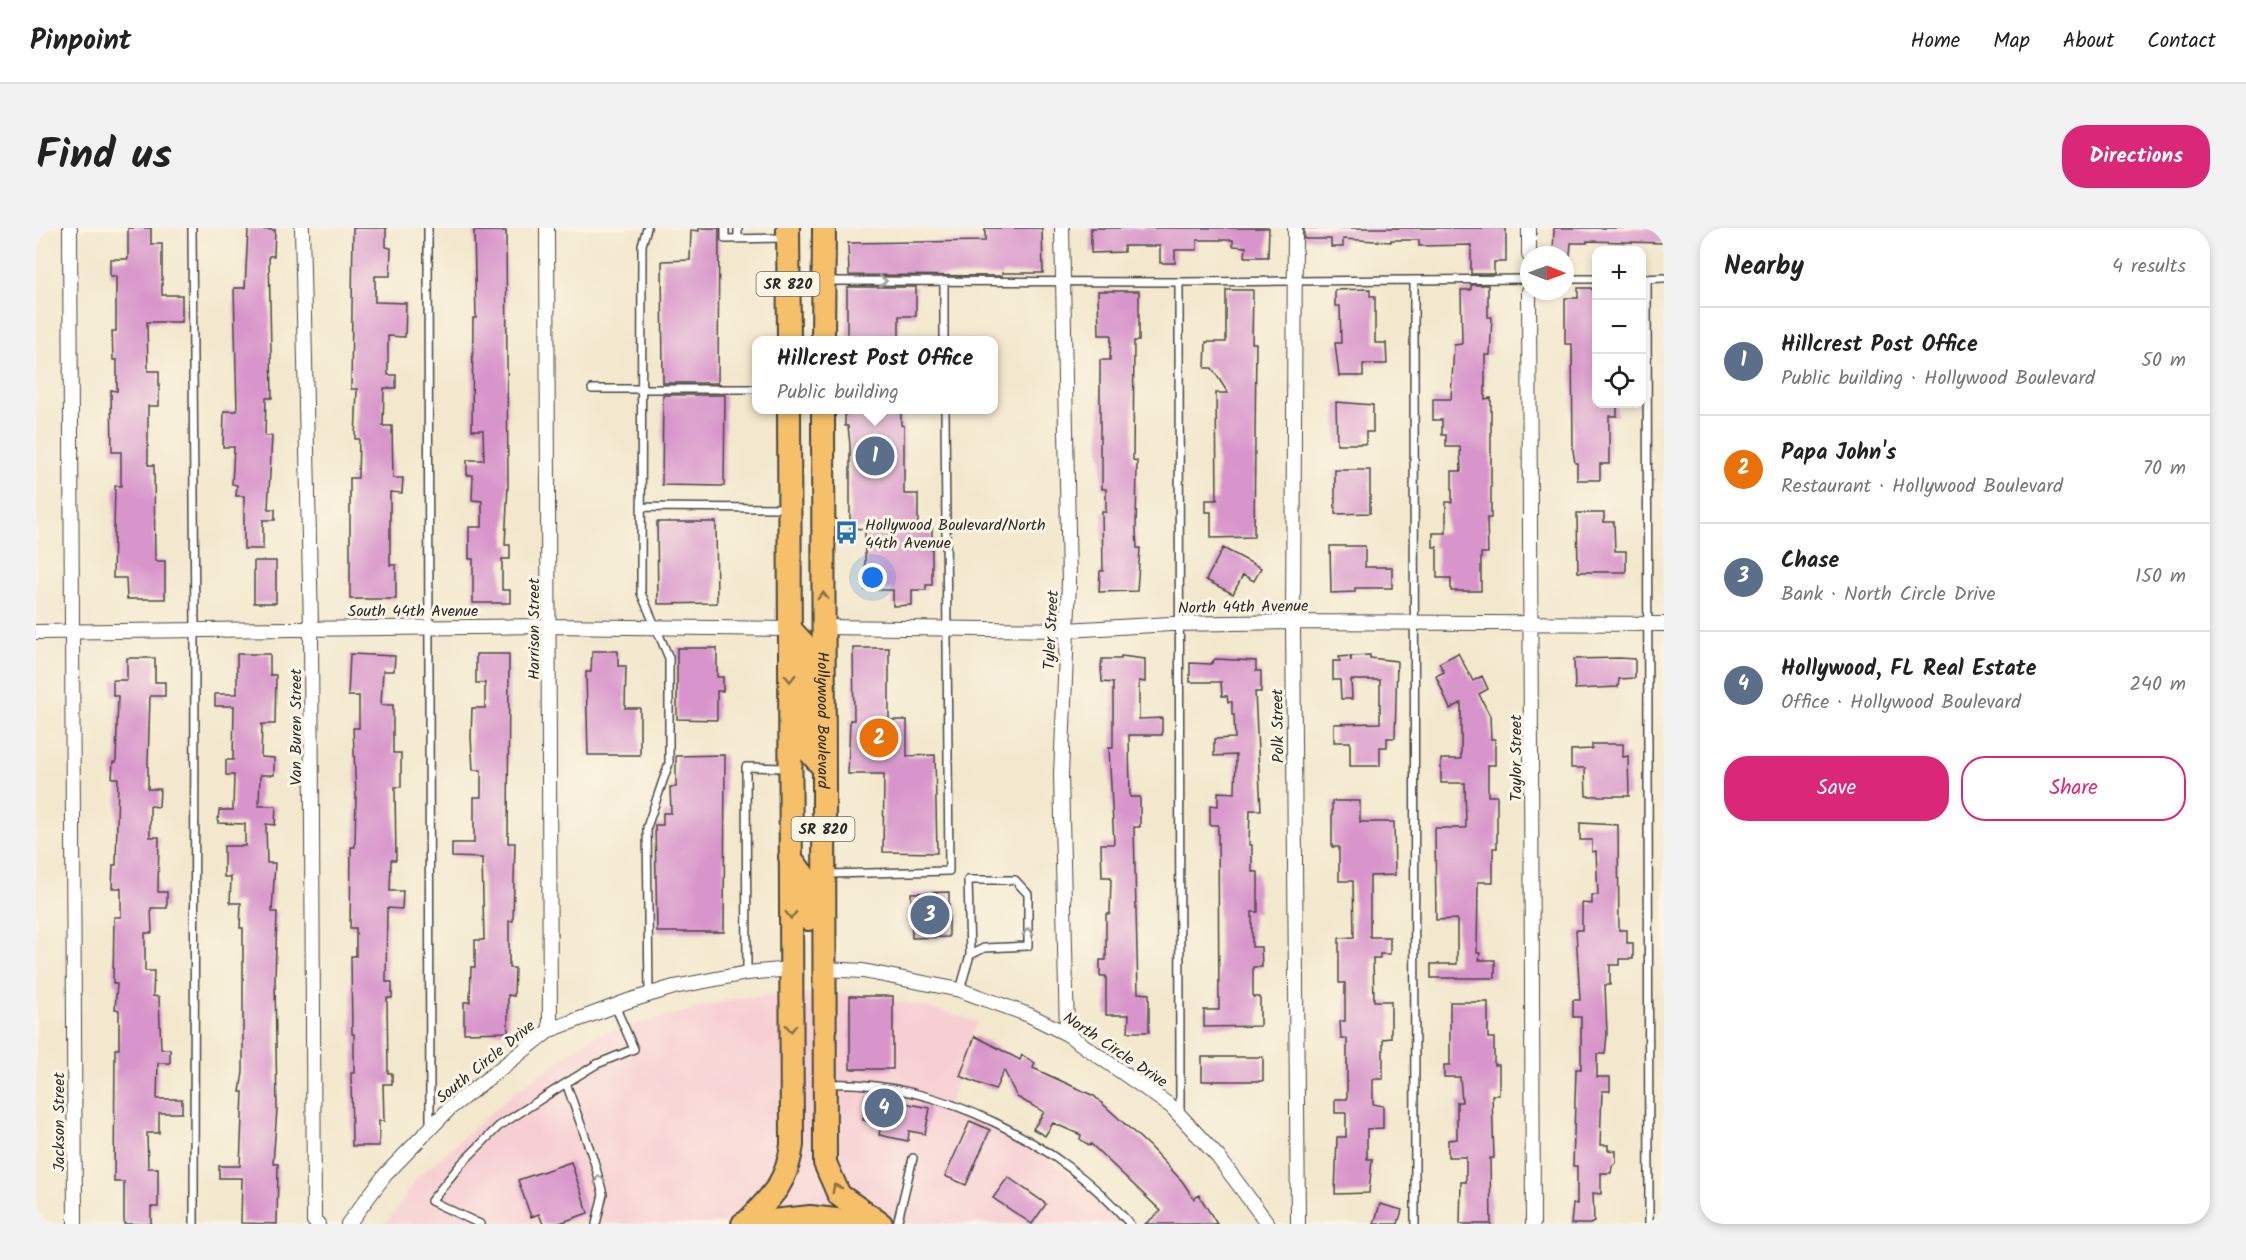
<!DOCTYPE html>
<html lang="en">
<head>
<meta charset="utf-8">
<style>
	body { margin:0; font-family:Kalam,sans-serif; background:#f2f2f2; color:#222 }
	.controls { position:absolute; right:18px; top:18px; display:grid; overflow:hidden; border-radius:12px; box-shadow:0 3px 9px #0003 }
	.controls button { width:54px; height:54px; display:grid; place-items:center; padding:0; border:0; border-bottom:2px solid #e0e0e0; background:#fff; color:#222; font:30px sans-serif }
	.compass { position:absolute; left:1484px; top:18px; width:54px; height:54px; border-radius:50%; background:#fff; box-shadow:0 3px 9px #0003; rotate:91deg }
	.you { position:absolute; left:837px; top:350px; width:21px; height:21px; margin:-15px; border:4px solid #fff; border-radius:50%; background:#1a73e8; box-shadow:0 0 0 9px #1a73e833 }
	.badge { display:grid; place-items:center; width:39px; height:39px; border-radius:50%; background:#db2777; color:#fff; font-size:20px; font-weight:700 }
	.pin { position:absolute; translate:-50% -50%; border:3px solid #fff; box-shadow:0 2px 6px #0006 }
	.popup { position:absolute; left:716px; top:108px; width:246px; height:78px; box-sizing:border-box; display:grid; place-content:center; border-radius:12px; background:#fff; filter:drop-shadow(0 2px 4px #0005); font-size:20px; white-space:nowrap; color:#767676 }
	.popup b { font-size:22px; color:#222 }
	.popup::after { content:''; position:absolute; left:50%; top:100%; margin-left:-12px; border:12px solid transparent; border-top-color:#fff }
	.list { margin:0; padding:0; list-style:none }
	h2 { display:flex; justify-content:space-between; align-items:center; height:78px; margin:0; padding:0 24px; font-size:26px }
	h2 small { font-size:20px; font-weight:400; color:#767676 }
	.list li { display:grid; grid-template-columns:39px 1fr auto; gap:18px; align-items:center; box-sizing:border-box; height:108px; padding:0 24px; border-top:2px solid #e0e0e0 }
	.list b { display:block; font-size:22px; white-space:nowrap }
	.list p { margin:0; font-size:20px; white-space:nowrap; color:#767676 }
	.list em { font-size:20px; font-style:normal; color:#767676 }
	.actions { display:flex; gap:12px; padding:18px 24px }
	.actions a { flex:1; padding:14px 0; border:2px solid #db2777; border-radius:24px; text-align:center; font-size:21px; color:#db2777 }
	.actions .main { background:#db2777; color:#fff }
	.icon { flex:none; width:33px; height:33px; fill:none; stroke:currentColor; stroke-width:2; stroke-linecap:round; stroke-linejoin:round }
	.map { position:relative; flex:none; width:1628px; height:996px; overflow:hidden; border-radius:24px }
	header { display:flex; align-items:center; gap:36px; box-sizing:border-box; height:84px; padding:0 30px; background:#fff; border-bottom:2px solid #e0e0e0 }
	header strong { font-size:28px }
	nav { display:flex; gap:33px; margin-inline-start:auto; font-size:21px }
	.intro { display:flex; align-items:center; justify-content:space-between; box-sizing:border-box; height:144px; padding:0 36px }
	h1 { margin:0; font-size:42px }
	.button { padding:15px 27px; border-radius:24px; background:#db2777; color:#fff; font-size:21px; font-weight:700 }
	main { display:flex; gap:36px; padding:0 36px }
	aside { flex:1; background:#fff; border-radius:24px; box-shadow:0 3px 9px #0003 }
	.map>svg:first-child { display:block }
</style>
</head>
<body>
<header>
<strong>Pinpoint</strong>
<nav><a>Home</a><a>Map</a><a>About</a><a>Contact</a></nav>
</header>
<div class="intro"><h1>Find us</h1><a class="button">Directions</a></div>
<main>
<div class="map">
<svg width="1628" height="996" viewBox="0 0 1628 996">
	<rect width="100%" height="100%" fill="#fcf5e5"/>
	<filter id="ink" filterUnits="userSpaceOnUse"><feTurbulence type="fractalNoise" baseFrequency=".0167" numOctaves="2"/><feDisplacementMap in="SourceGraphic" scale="12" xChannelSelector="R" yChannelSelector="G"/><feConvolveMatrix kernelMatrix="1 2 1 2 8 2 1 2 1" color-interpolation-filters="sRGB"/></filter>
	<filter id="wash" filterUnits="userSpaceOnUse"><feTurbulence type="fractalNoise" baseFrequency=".008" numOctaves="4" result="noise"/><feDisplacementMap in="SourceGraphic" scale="24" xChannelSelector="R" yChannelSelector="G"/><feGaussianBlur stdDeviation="1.35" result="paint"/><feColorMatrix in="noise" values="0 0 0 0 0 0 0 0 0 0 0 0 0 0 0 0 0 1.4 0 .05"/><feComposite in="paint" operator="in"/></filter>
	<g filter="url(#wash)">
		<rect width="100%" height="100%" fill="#f3e8cd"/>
		<!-- built -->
		<path fill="#f7cfd3" d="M813 766 879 776 941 793 912 880 981 911 1054 960 1086 996H350L382 949 480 863 559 807 697 771 736 767Z"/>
		<g id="blocks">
			<!-- building -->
			<path fill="#d895cb" d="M92 0H115V16H126V67H146V94H111L112 143H123V178H112V237H118L119 333H129V371H91L90 350H77L79 258H85V224H76L75 162 81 163V132H77L76 103H80V48H74V31H92Z
				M317 0H350V19L355 20 354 48H339V74L370 75 369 109 352 108V147H360V160H348L347 198H356L357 250H367L366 265 354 264V337H360V371H314V250H322L323 211H319L321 161H315Z
				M663 0H683L682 155H627L626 33 654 32 655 2 663 3Z
				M949 0H1006L1007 45H966V48L813 47 812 15 949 13Z
				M1055 0H1233L1232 29H1209L1210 19 1197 18V12H1161V22H1139V35H1124V18H1088V24L1055 25Z
				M1268 0H1470V34H1458V46H1435V17L1383 18V12H1355V14L1307 11V19H1295V11H1268Z
				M1518 0H1628V15L1551 13V15H1535L1534 27H1517Z
				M212 1 239 2 238 28H233L236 170H230L229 208H236L232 281H239V292H227V321H208V268H200L201 257 196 256 198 219H187L188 183H201L198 60H209Z
				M438 3H470L472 257 469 317H474V331H466V362H474V375H437V331H433V299H446V273L436 272 437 247H431V232H448L447 202H436L437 90H440Z
				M1435 57H1452V89H1456L1454 127H1449V171L1455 170V290H1451L1452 325H1445V363H1415V350H1401V319H1397V305H1410V274H1416V243H1425L1424 219H1410V207H1406V192H1397V171H1415L1418 117 1426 116 1425 62H1435Z
				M813 59H880V88H863V112H811V60Z
				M1542 60H1555L1560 67V176H1581V188H1573V236H1564V252H1541V235H1539L1537 223 1536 116H1529V70H1542Z
				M1334 61V68H1339V115H1350L1351 136H1327V148H1303L1299 115H1305L1304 78H1299V62Z
				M1190 62H1217L1216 115H1220L1218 309 1175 310V284H1170V272H1181L1180 165H1192L1176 140H1169L1170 114H1190Z
				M1062 63H1103V113H1098L1097 232 1101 233 1100 303 1101 320H1104L1101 363 1063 364 1064 343H1067L1066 284H1070V261H1066V228H1064V132H1074L1075 107H1063Z
				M627 167H689L688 258 626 257Z
				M1300 174 1337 177V204H1330V216H1301Z
				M809 182H865V197L868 198V266H882V300H896V357H890V362H876V377L857 378V362H829V301L814 300V217L812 198H809Z
				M1299 242H1334V285L1299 286Z
				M1541 285H1568V294H1578L1579 323H1590V344H1542Z
				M621 294H680L681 375 622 376Z
				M1294 318H1329V339H1356V360H1319V364L1295 365Z
				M1187 320 1225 340 1218 353 1207 347 1197 366 1170 352Z
				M218 333H240V375H218Z
				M641 420H681V449H687V463H681V492L641 491Z
				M817 420H853V492H871V528L899 527 901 625 847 624 848 546H812L814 492H818Z
				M556 423H582V438H590L589 480H604V527H552L550 444H555Z
				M1422 425 1437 453 1446 448 1452 461 1443 466 1454 488 1455 511H1459V537H1452V568H1461V620H1457V654H1442L1441 725H1444L1443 732H1459V750H1395V736H1421V691L1400 692 1399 600H1430L1429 555H1405V531H1425V475L1414 481 1400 448 1408 444 1403 435Z
				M201 426H234V447H240L239 496H226L225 529 238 530V547H224L223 578H240L239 597 230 596 231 635H239L236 684H241L239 751 241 881 237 936H242L241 996 205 995 206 950H183V938H204L207 864H204L207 844V700H204L205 675H194L195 649H188V618H209V596L182 595 183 582H197L198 547H190V532H197L198 478H179V466H201Z
				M314 426 359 428 358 443H347L345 477H357V525H365V559H359L360 632H355L354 663H367L366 681 351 680 350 754H356V770H351L352 845H356V856H347L348 893H343V918H316L315 845H318V806H316L315 728H320V700H314L315 619H319L320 568 317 500H323V468H312Z
				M440 426H473L472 615H479L477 693H473V740H479L478 768 472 767V804L428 805V774H434L435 739H439V712H448L446 630 416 629V615H438V569H445V542H437L435 509 436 480H449V455H440Z
				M1334 427V430L1361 433 1359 510H1351V519H1344V538H1314V514H1298V496L1344 495V452H1315L1316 471H1305L1304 452H1297V433H1304L1303 429 1314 428 1315 433V428Z
				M1085 428 1109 431V454L1103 453V491L1126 490V507H1093L1094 569H1104V599H1098L1102 765 1113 766V804H1092L1093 787H1070V748H1064V732H1070V686H1074L1075 649H1066L1065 616H1078L1073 520H1077V455L1066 454 1065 439 1066 431H1085Z
				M91 430H119V454H129V468H114L112 535V561H124L123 579 114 578V609H123L122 664H131V680H115L116 705H109V743H118L117 768 123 769 125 821H134V835H122L121 871H146V885H123V905H111L112 940H122V979H115V996H88V954H78L79 821H83V782L79 781 81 756 77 755 78 689H85V660H76L77 637H80L82 550H76L77 534H80L82 468H77V452H91Z
				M1583 430 1599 431V450L1583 451 1582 459 1539 461 1538 431Z
				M1179 431 1220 433V443H1225V464H1219L1225 582H1214L1213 617H1216V644H1222V684H1216V719H1225L1226 739H1217V769H1224V798L1168 799V782H1183L1182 597H1174V577L1182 578V564L1199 565 1200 527 1178 528V511L1199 510 1198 487H1196V474H1192L1191 468H1186L1185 454H1154V435L1175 436Z
				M1556 516H1587V529L1592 528 1593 568H1550L1549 540H1535V522L1556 521Z
				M689 527 688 704H621L619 597H627V585H635L634 559H640V528Z
				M1296 573H1324V594H1358L1359 647 1334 648V709H1354V726H1344V730H1337L1338 773H1355V810L1347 811V851H1337V876L1347 878V900L1331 901V931H1336L1333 965 1299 966 1301 909H1310V885H1299V871H1311V811H1305L1304 793H1309V755H1303V710L1318 709 1317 653H1303V619H1296Z
				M1544 595 1582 597 1583 702H1591V715H1597V731H1583V737H1574V757H1569L1571 806 1569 826H1561V849H1574V863H1566L1564 917H1572V922L1580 923V934L1576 938 1575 945H1565V966L1557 965 1558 994 1554 996H1535L1537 976H1541V938H1537L1540 841H1545V789H1537V772H1544L1540 702H1546V675L1556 676V667H1562L1560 623 1556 624V612H1544Z
				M913 664V709L876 710 875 665Z
				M814 768H857V841H814Z
				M1414 774H1452V810H1458V837H1463V867H1456L1458 930H1454L1455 996H1424L1425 954H1430V929H1412V912L1421 911V874H1426L1424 849H1408V837H1414Z
				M939 808 984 832 986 827 999 835 997 840 1058 868 1113 918 1146 953 1158 971 1163 967 1181 996H1109L1125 983 1055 916 1054 918 1044 911 1045 907 1017 895 1009 908 997 901 1008 884 981 869 968 842 959 862 924 848Z
				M1166 829H1227V853H1166Z
				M832 868 894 880 889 906 873 903 872 913 843 907 845 896 827 892Z
				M934 893 954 902 930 957 909 948Z
				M535 934 552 985 521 996H507L503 986 495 989 482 952Z
				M972 949 1010 976 996 996 957 970Z
				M1344 976 1366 982 1362 996H1338Z"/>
		</g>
	</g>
	<g filter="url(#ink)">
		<use href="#blocks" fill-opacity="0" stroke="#494743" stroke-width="1.5"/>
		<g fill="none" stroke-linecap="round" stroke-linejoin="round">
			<defs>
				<path id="service" d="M156 0 159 401 158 996
					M392 0 394 898
					M611 0 606 17 605 365 633 430V535L611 599 613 767
					M689 0V11L747 10
					M702 11V0
					M1529 51H1560
					M1606 51 1628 50
					M1611 51 1613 996
					M791 53 1143 54
					M908 53V112
					M1378 53 1379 996
					M556 161H720
					M605 279 749 280
					M793 646 913 643 909 182
					M711 745 710 539 751 540
					M924 762 934 727 948 720 992 718V666L979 652H932L934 727
					M530 855 561 836 598 821 579 778
					M793 856C900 851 1026 916 1094 996
					M1144 885 1143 54 1493 51
					M444 996 395 973 425 936 463 898 530 855 558 933 567 966 560 996
					M861 996 877 930"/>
				<path id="minor" d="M34 0 39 996
					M266 0 275 399 278 993 282 996
					M511 0 514 802
					M1026 0 1033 354 1025 547 1031 806
					M1259 0 1257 394 1262 996
					M1493 0V27
					M1493 63 1497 996
					M787 399 1030 402 1135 396 1257 394 1628 396
					M0 404 514 398 754 401
					M788 741 827 743 924 762 993 787 1031 806 1136 879 1182 929 1232 996
					M312 996 349 947 414 880 514 802 592 773 638 759 711 745 755 741"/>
				<g id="trunk">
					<path d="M752 0 753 112"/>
					<path d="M787 112 788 0"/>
					<path id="s1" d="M787 182 789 935 803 967 845 996"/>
					<path d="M754 401 768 416 771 428V521L787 539"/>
					<path d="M754 629 771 652 772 691"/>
					<path d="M711 994C736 968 751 955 756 917L753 182"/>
					<path d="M707 996 774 989 834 996"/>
				</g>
			</defs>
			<!-- service casing -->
			<use href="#service" stroke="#494743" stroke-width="10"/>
			<!-- minor casing -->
			<use href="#minor" stroke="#494743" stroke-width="16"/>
			<!-- trunk casing -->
			<use href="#trunk" stroke="#494743" stroke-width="26"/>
			<!-- service -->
			<use href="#service" stroke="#fff" stroke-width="7"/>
			<!-- minor -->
			<use href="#minor" stroke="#fff" stroke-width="14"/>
			<!-- trunk -->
			<use href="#trunk" stroke="#f6c06b" stroke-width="22"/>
		</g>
		<!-- one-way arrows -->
		<defs><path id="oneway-chevron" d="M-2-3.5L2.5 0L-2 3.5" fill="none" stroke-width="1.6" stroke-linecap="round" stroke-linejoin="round" transform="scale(1.5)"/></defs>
		<g stroke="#a0a0a0">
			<use href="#oneway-chevron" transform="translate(847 53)"/>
			<use href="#oneway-chevron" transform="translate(992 704) rotate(-91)"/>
			<use href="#oneway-chevron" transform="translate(563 951) rotate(-105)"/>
		</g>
		<g stroke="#866e48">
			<use href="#oneway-chevron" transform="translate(787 368) rotate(-90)"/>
			<use href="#oneway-chevron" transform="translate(754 450) rotate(90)"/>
			<use href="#oneway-chevron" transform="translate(755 687) rotate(90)"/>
			<use href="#oneway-chevron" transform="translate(755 800) rotate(90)"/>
			<use href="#oneway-chevron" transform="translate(800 960) rotate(-118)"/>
		</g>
	</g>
	<!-- icons -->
	<defs>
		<symbol id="bus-bare" viewBox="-9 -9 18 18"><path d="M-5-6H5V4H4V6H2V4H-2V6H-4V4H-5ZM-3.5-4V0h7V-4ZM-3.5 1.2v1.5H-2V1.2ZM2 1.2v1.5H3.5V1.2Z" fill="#1f6fb2" stroke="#fcf5e5" stroke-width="2.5" paint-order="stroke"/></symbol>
	</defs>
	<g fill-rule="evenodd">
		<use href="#bus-bare" x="794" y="288" width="33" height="33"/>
	</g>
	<g text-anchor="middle" stroke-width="6" stroke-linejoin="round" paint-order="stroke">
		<!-- shield labels -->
		<g fill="#fcf5e5" stroke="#6a6863" stroke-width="1.5">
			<rect x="720.5" y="44" width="63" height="24" rx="4.5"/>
			<rect x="755.5" y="589" width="63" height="24" rx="4.5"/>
		</g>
		<g font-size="15" font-weight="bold" fill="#2b2b2b">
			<text x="752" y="61">SR 820</text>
			<text x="787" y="606">SR 820</text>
		</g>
		<!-- poi labels -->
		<g font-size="16" fill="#2b2b2b" stroke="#fcf5e5" text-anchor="start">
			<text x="829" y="302">Hollywood Boulevard/North<tspan x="829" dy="18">44th Avenue</tspan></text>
		</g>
		<!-- street labels -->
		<g font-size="16" fill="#2b2b2b" stroke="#fcf5e5">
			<text transform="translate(1207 378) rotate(-1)" y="6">North 44th Avenue</text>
			<text x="377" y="388">South 44th Avenue</text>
			<text transform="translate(497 401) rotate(-90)" y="6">Harrison Street</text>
			<text transform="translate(1014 402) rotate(-87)" y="6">Tyler Street</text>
			<text dy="6" stroke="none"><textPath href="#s1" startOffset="310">Hollywood Boulevard</textPath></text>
			<text transform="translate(1241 498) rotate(-91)" y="6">Polk Street</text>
			<text transform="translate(259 499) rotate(-90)" y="6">Van Buren Street</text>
			<text transform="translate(1479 530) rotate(-90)" y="6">Taylor Street</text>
			<text transform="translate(1080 821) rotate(34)" y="6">North Circle Drive</text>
			<text transform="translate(449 833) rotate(-39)" y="6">South Circle Drive</text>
			<text transform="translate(22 894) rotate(-90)" y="6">Jackson Street</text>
		</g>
	</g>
</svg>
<div class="controls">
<button>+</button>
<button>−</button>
<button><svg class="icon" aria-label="locate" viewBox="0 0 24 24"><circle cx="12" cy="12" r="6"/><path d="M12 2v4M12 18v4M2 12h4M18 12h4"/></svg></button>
</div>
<svg class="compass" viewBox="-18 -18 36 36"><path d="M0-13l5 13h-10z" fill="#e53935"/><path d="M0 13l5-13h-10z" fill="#767676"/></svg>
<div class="you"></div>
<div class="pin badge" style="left:839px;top:228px;background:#5c6f8a">1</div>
<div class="popup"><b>Hillcrest Post Office</b>Public building</div>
<div class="pin badge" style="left:843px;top:510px;background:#e8710a">2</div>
<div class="pin badge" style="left:894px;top:687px;background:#5c6f8a">3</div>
<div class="pin badge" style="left:848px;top:880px;background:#5c6f8a">4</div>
</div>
<aside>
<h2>Nearby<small>4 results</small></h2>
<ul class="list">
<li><span class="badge" style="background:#5c6f8a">1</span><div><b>Hillcrest Post Office</b><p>Public building · Hollywood Boulevard</p></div><em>50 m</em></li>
<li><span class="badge" style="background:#e8710a">2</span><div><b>Papa John's</b><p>Restaurant · Hollywood Boulevard</p></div><em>70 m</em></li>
<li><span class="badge" style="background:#5c6f8a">3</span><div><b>Chase</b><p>Bank · North Circle Drive</p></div><em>150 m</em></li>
<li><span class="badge" style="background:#5c6f8a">4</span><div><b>Hollywood, FL Real Estate</b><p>Office · Hollywood Boulevard</p></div><em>240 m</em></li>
</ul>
<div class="actions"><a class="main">Save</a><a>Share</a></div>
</aside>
</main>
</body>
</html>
